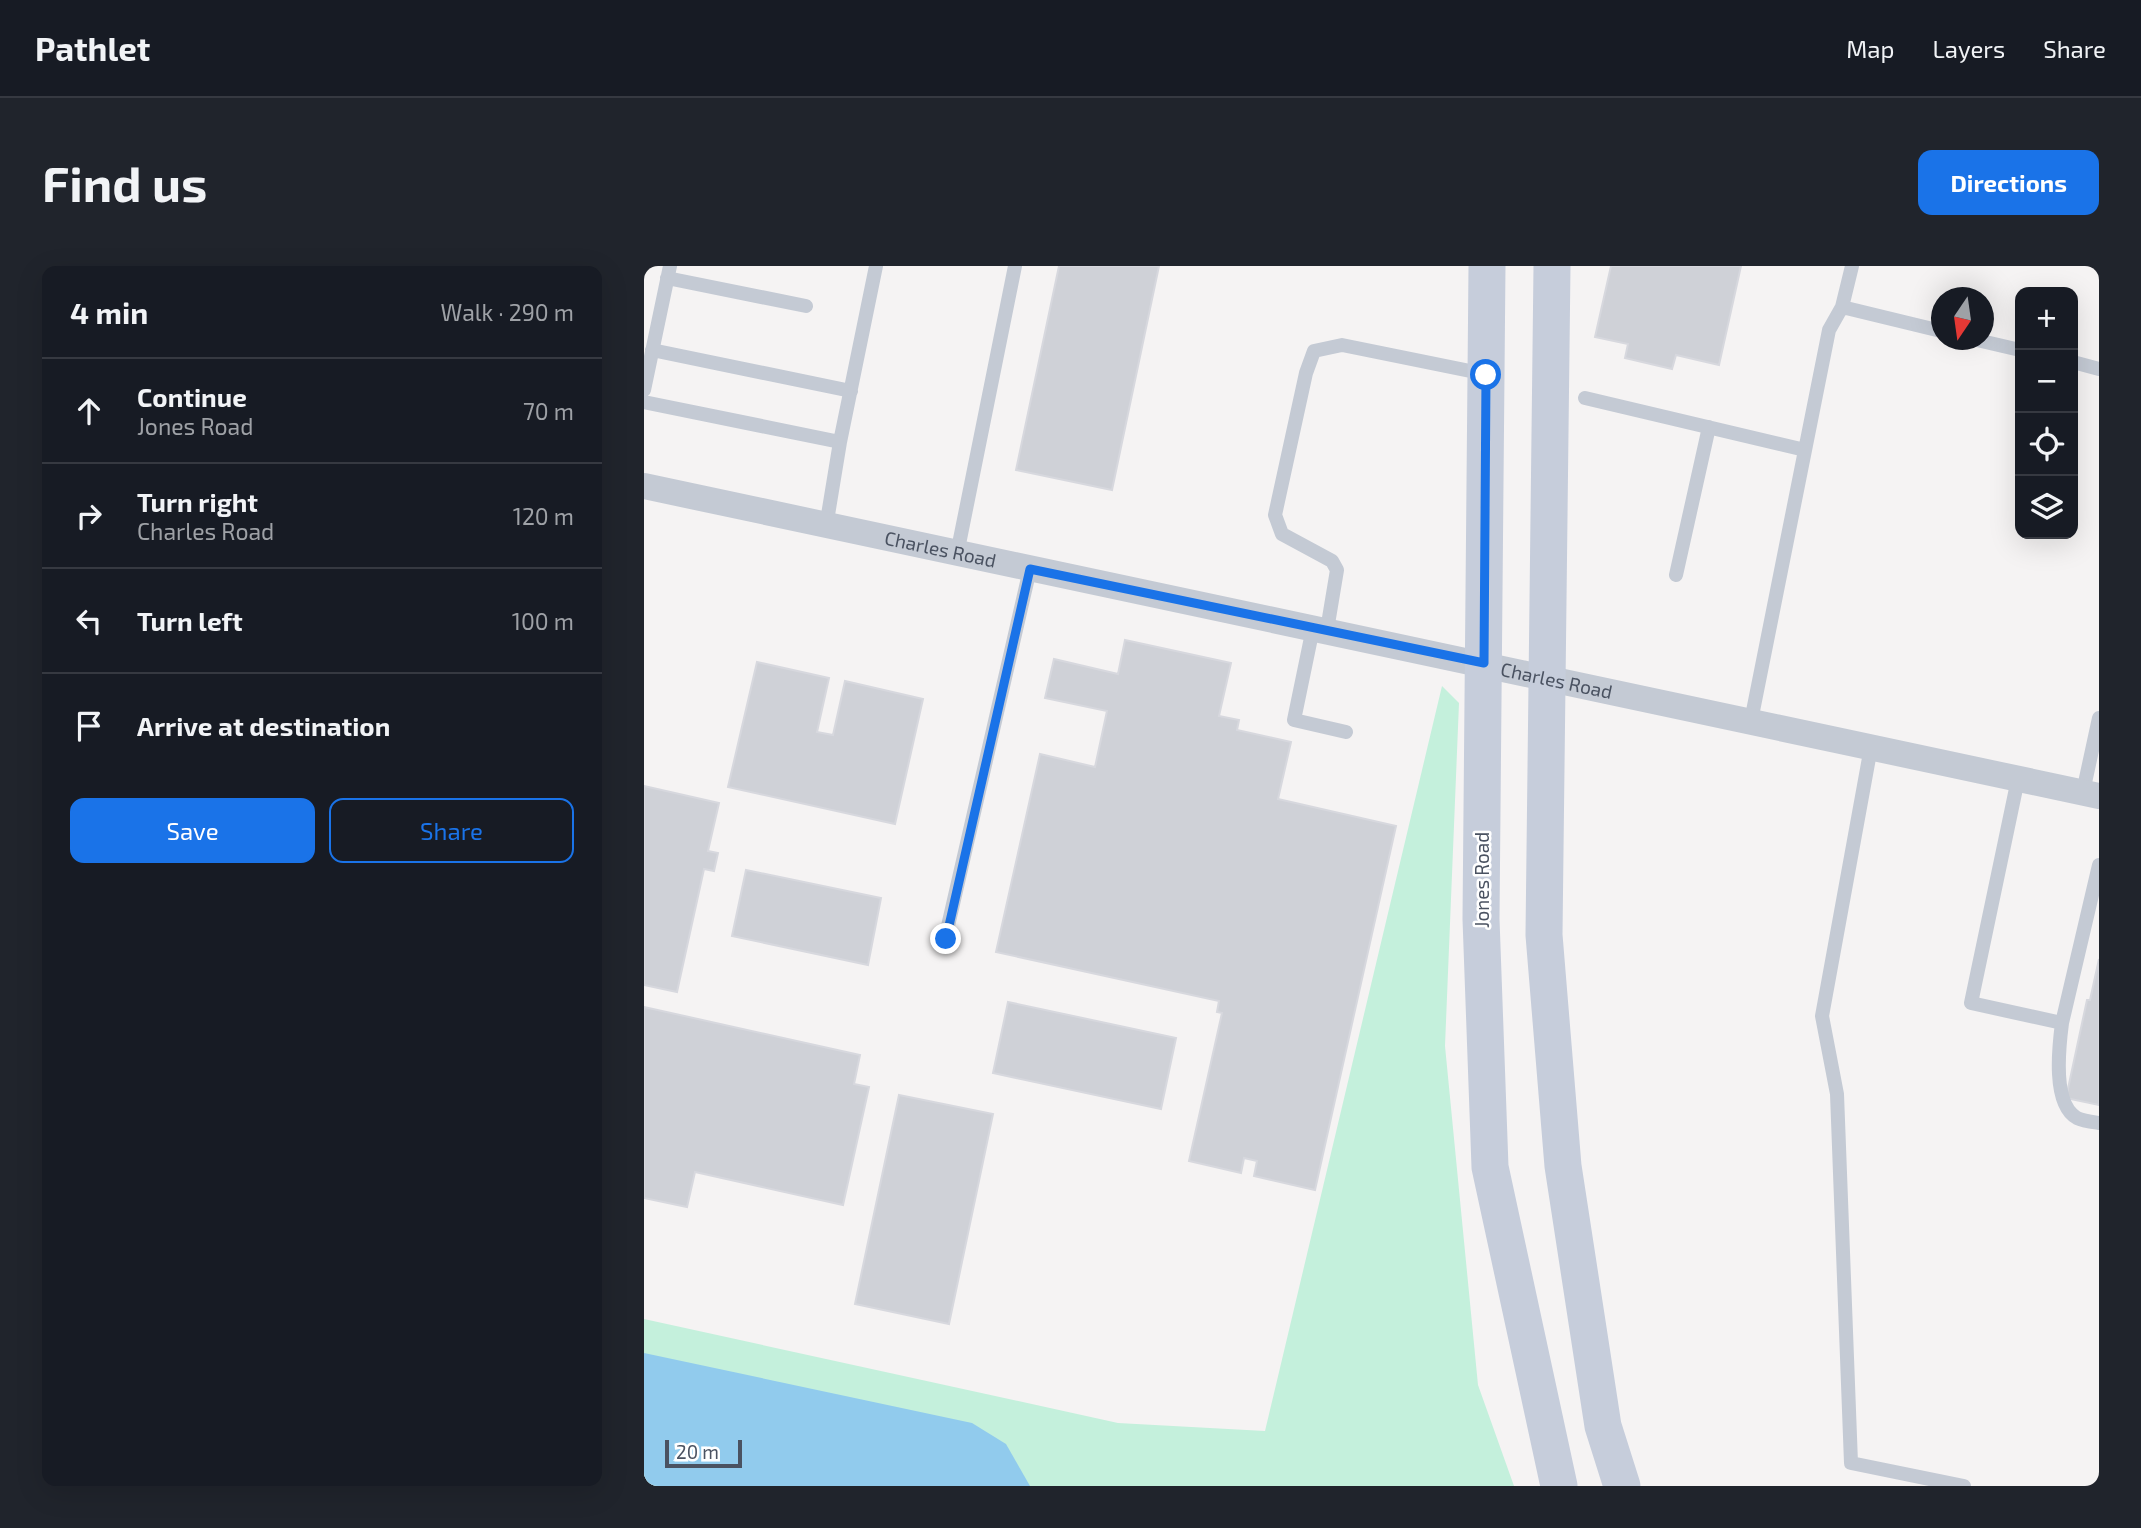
<!DOCTYPE html>
<html lang="en">
<head>
<meta charset="utf-8">
<style>
	body { margin:0; font-family:"Exo 2",sans-serif; background:#20242c; color:#f1f3f6 }
	.controls { position:absolute; right:21px; top:21px; display:grid; overflow:hidden; border-radius:14px; box-shadow:0 7px 28px #0002 }
	.controls button { width:63px; height:63px; display:grid; place-items:center; padding:0; border:0; border-bottom:2px solid #363941; background:#171b24; color:#f1f3f6; font:35px sans-serif }
	.compass { position:absolute; left:1287px; top:21px; width:63px; height:63px; border-radius:50%; background:#171b24; box-shadow:0 7px 28px #0002; rotate:193deg }
	.scale { position:absolute; left:21px; bottom:18px; width:77px; box-sizing:border-box; padding-left:7px; border:4px solid #4a5261; border-top:0; font-size:19px; line-height:24px; white-space:nowrap; color:#4a5261; -webkit-text-stroke:5px #fff; paint-order:stroke }
	.stop { position:absolute; width:21px; height:21px; margin:-16px; border:5px solid #1a73e8; border-radius:50%; background:#fff }
	.stop.end { background:#1a73e8; border-color:#fff; box-shadow:0 2px 7px #0008 }
	.list { margin:0; padding:0; list-style:none }
	h2 { display:flex; justify-content:space-between; align-items:center; height:91px; margin:0; padding:0 28px; font-size:30px }
	h2 small { font-size:23px; font-weight:400; color:#9ea1a6 }
	.list li { display:grid; grid-template-columns:46px 1fr auto; gap:21px; align-items:center; box-sizing:border-box; height:105px; padding:0 28px; border-top:2px solid #363941 }
	.list b { display:block; font-size:26px; white-space:nowrap }
	.list p { margin:0; font-size:23px; white-space:nowrap; color:#9ea1a6 }
	.list em { font-size:23px; font-style:normal; color:#9ea1a6 }
	.actions { display:flex; gap:14px; padding:21px 28px }
	.actions a { flex:1; padding:16px 0; border:2px solid #1a73e8; border-radius:14px; text-align:center; font-size:24px; color:#1a73e8 }
	.actions .main { background:#1a73e8; color:#fff }
	.icon { flex:none; width:38px; height:38px; fill:none; stroke:currentColor; stroke-width:2; stroke-linecap:round; stroke-linejoin:round }
	.map { position:relative; flex:none; width:1455px; height:1220px; overflow:hidden; border-radius:14px }
	header { display:flex; align-items:center; gap:42px; box-sizing:border-box; height:98px; padding:0 35px; background:#171b24; border-bottom:2px solid #363941 }
	header strong { font-size:33px }
	nav { display:flex; gap:38px; margin-inline-start:auto; font-size:24px }
	.intro { display:flex; align-items:center; justify-content:space-between; box-sizing:border-box; height:168px; padding:0 42px }
	h1 { margin:0; font-size:49px }
	.button { padding:18px 32px; border-radius:14px; background:#1a73e8; color:#fff; font-size:24px; font-weight:700 }
	main { display:flex; gap:42px; padding:0 42px }
	aside { flex:1; background:#171b24; border-radius:14px; box-shadow:0 7px 28px #0002 }
	.map>svg:first-child { display:block }
</style>
</head>
<body>
<header>
<strong>Pathlet</strong>
<nav><a>Map</a><a>Layers</a><a>Share</a></nav>
</header>
<div class="intro"><h1>Find us</h1><a class="button">Directions</a></div>
<main>
<aside>
<h2>4 min<small>Walk · 290 m</small></h2>
<ul class="list">
<li><svg class="icon" aria-label="ahead" viewBox="0 0 24 24"><path d="M12 20V5M6 11l6-6 6 6"/></svg><div><b>Continue</b><p>Jones Road</p></div><em>70 m</em></li>
<li><svg class="icon" aria-label="right" viewBox="0 0 24 24"><path d="M7 20v-9h11M14 6l5 5-5 5"/></svg><div><b>Turn right</b><p>Charles Road</p></div><em>120 m</em></li>
<li><svg class="icon" aria-label="left" viewBox="0 0 24 24"><path d="M17 20v-9H6M10 6l-5 5 5 5"/></svg><div><b>Turn left</b></div><em>100 m</em></li>
<li><svg class="icon" aria-label="arrive" viewBox="0 0 24 24"><path d="M6 21V4h12l-3 4 3 4H6"/></svg><div><b>Arrive at destination</b></div></li>
</ul>
<div class="actions"><a class="main">Save</a><a>Share</a></div>
</aside>
<div class="map">
<svg width="1455" height="1220" viewBox="0 0 1455 1220">
	<rect width="100%" height="100%" fill="#f5f3f3"/>
	<!-- green -->
	<path fill="#c4f0dc" d="M798 420 815 437 801 780 834 1119 870 1220H0V1053L474 1157 621 1165Z"/>
	<!-- water -->
	<path fill="#91cbed" d="M0 1087 328 1157 362 1178 386 1220H0Z"/>
	<!-- building -->
	<path fill="#cfd1d7" stroke="#d7d8de" stroke-width="2" d="M415 0H515L468 224 372 204Z
		M967 0H1097L1075 99 1032 89 1028 103 981 92 984 78 951 71Z
		M481 374 587 397 575 450 595 454 593 464 647 476 634 533 752 560 671 924 610 910 613 895 600 892 597 907 545 895 578 747 573 746 575 735 352 686 396 488 451 501 463 445 401 432 410 393 474 408Z
		M113 396 185 412 173 466 189 469 201 415 279 433 251 558 84 521Z
		M0 520 75 537 64 585 74 587 70 605 60 603 33 726 0 719Z
		M102 604 237 632 224 699 88 670Z
		M1455 693V839L1422 832 1443 734H1446Z
		M364 736 532 772 517 843 349 807Z
		M0 741 216 789 210 818 225 821 199 939 51 906 43 941 0 932Z
		M255 829 349 848 305 1058 211 1038Z"/>
	<g fill="none" stroke-linecap="round" stroke-linejoin="round">
		<!-- lane -->
		<path stroke="#c4cad4" stroke-width="14" d="M23 12 162 40
			M1198 41 1208 0
			M1333 74 1376 84
			M8 84 207 125
			M1429 96 1455 103
			M0 124 26 0
			M941 132 1161 184
			M0 136 196 176
			M182 261 196 176 232 0
			M313 288 371 0
			M1032 309 1065 161
			M669 362 650 454 702 466
			M683 364 693 304 688 295 638 268 631 249 662 107 670 85 698 79 841 108
			M1107 455 1185 64 1198 41 1297 65
			M1227 481 1178 750 1193 828 1207 1197 1320 1220
			M1374 513 1327 737 1418 757 1455 599
			M1439 526 1455 452
			M301 673 386 303
			M1418 757C1415 780 1408 838 1433 852 1439 855 1448 856 1455 857"/>
		<!-- street -->
		<path stroke="#c4cad4" stroke-width="26" id="s1" d="M0 220 1455 530"/>
		<!-- secondary -->
		<path stroke="#c6cddb" stroke-width="37" d="M843 0 837 653 846 901 915 1220
			M908 0 900 669 919 900 959 1160 978 1220"/>
	</g>
	<g fill="none" stroke-linecap="round" stroke-linejoin="round">
		<!-- route -->
		<path stroke="#1a73e8" stroke-width="9" d="M302 673 386 303 840 397 842 109"/>
	</g>
	<g text-anchor="middle" stroke-width="5" stroke-linejoin="round" paint-order="stroke">
		<!-- street labels -->
		<g font-size="19" fill="#4a5261" stroke="#fff">
			<text dy="7" stroke="none"><textPath href="#s1" startOffset="303">Charles Road</textPath></text>
			<text dy="7" stroke="none"><textPath href="#s1" startOffset="933">Charles Road</textPath></text>
			<text transform="translate(838 614) rotate(-90)" y="7">Jones Road</text>
		</g>
	</g>
</svg>
<div class="controls">
<button>+</button>
<button>−</button>
<button><svg class="icon" aria-label="locate" viewBox="0 0 24 24"><circle cx="12" cy="12" r="6"/><path d="M12 2v4M12 18v4M2 12h4M18 12h4"/></svg></button>
<button><svg class="icon" aria-label="layers" viewBox="0 0 24 24"><path d="M12 4l9 5-9 5-9-5zM3 14l9 5 9-5"/></svg></button>
</div>
<svg class="compass" viewBox="-18 -18 36 36"><path d="M0-13l5 13h-10z" fill="#e53935"/><path d="M0 13l5-13h-10z" fill="#9ea1a6"/></svg>
<div class="scale">20 m</div>
<div class="stop" style="left:842px;top:109px"></div>
<div class="stop end" style="left:302px;top:673px"></div>
</div>
</main>
</body>
</html>
